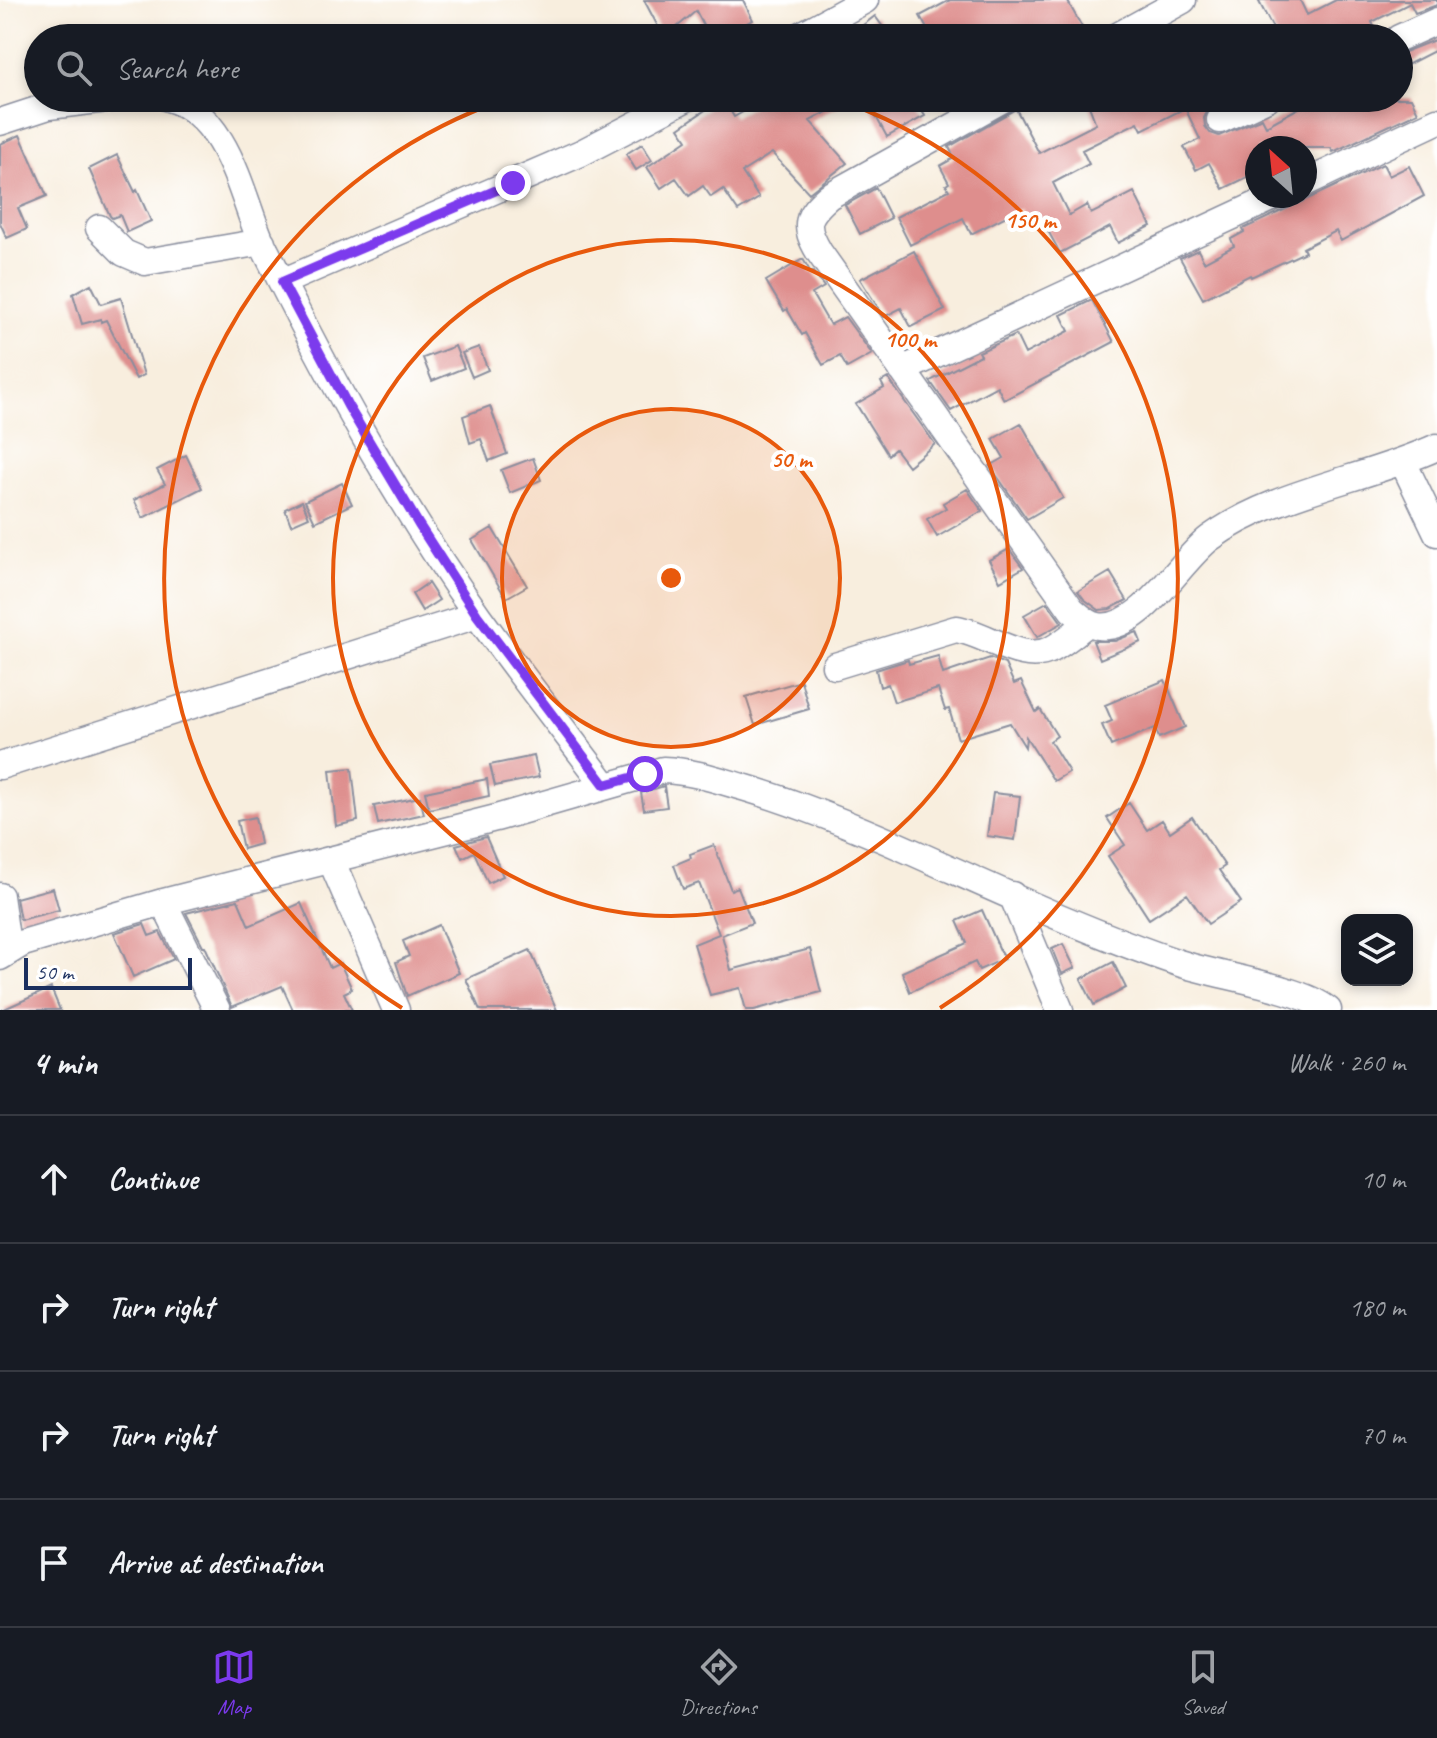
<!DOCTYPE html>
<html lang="en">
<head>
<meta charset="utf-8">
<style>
	body { margin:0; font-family:Caveat,sans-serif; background:#20242c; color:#f1f3f6 }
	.controls { position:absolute; right:24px; bottom:24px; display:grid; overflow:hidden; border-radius:16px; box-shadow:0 4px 12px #0003 }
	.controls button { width:72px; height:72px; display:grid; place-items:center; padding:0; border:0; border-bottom:2px solid #363941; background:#171b24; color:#f1f3f6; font:40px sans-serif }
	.compass { position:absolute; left:1245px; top:136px; width:72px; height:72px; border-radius:50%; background:#171b24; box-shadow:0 4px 12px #0003; rotate:333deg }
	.scale { position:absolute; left:24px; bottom:20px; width:168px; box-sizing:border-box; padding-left:8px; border:4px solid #1b2f5e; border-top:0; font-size:22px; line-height:28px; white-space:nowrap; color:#1b2f5e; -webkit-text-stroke:6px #fff; paint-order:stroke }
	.stop { position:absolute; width:24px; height:24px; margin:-18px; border:6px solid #7c3aed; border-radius:50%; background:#fff }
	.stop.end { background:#7c3aed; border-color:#fff; box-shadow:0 2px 8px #0008 }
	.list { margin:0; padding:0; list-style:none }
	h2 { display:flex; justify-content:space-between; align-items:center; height:104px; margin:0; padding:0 32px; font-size:34px }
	h2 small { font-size:26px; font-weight:400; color:#9ea1a6 }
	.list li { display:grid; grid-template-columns:52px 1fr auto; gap:24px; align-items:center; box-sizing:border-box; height:128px; padding:0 32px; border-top:2px solid #363941 }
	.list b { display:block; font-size:30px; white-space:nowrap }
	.list em { font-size:26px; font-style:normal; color:#9ea1a6 }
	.icon { flex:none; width:44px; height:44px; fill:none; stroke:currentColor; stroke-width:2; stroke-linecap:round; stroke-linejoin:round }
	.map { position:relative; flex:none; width:1437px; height:1010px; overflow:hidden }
	.search { position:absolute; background:#171b24; box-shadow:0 4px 12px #0003; left:24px; right:24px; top:24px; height:88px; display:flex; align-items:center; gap:20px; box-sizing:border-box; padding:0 28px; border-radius:44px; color:#9ea1a6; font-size:30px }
	.sheet { height:616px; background:#171b24 }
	nav { display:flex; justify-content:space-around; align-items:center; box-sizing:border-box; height:112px; border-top:2px solid #363941; background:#171b24; font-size:22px; color:#9ea1a6 }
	nav a { display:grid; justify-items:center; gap:4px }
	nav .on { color:#7c3aed }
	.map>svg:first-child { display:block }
</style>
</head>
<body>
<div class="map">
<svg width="1437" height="1010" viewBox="0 0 1437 1010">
	<rect width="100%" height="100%" fill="#fff"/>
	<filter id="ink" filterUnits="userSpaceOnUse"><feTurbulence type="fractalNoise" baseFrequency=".0125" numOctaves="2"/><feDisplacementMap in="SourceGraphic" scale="16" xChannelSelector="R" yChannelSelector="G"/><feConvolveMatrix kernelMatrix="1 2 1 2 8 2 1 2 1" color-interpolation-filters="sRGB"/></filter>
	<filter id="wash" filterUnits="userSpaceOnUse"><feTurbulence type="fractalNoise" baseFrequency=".006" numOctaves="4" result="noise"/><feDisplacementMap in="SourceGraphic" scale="32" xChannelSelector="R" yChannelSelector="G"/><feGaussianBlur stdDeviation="1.8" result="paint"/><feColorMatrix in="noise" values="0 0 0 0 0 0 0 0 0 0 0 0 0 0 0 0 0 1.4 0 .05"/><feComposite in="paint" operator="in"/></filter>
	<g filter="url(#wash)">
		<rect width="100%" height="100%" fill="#f8eede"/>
		<g id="blocks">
			<!-- building -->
			<path fill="#de8e8d" d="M644 0H743L753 20 743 25 746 31 733 38H710L696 11 664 38Z
				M950 0H1067L1088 38H932L920 16Z
				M1258 0H1300L1307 15 1336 0H1437V5L1415 13 1410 3 1372 22 1375 29 1359 38H1278Z
				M875 16 891 38H846Z
				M1437 39V56L1434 51 1399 69V54Z
				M723 98 734 117 768 98H853L810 121 847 163 809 193 772 153 742 172 759 198 738 211 723 189 711 197 703 186 689 196 676 178 661 188 647 167 687 140 679 128Z
				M866 98H914L925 116 887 137Z
				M1086 98H1205L1203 99 1208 110 1204 118 1205 126 1210 133 1219 136 1262 118 1266 126 1308 103 1306 98H1411L1418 112 1333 152 1331 148H1257V156L1249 160 1256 173 1223 189 1209 163 1196 170 1184 147 1200 139 1185 108 1142 130 1138 122 1082 150 1089 164 1053 183 1069 215 1087 205 1091 214 1134 192 1151 226 1118 243 1110 227 1060 253 1040 216 1027 222 1020 209 971 234 963 218 910 245 896 217 949 190 946 185 949 183 940 166 954 158 949 147 1016 109 1039 153 1096 124Z
				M20 135 47 196 18 208 27 229 7 238 0 223V144Z
				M642 144 652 160 636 170 626 154Z
				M117 155 135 192 137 190 151 221 127 232 120 215 112 218 110 216 89 169Z
				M1383 164 1389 176 1409 166 1424 196 1341 241 1336 231 1303 248 1305 252 1251 277 1250 275 1203 299 1180 258 1198 250 1204 262 1234 246 1231 239 1244 232 1243 229Z
				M876 188 891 218 860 234 845 205Z
				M914 251 945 310 911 327 901 308 884 317 860 279Z
				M803 259 811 273 813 272 824 287 812 294 830 325 845 317 872 354 847 368 840 356 823 365 805 333 802 335 787 309 784 311 766 281Z
				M91 284 101 304 121 298 144 375 136 379 106 320 101 322V319L82 324 73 294Z
				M1092 300 1114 342 1004 400 997 386 951 411 930 381 981 355 979 352 1016 335 1025 354 1069 331 1061 315Z
				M455 346 464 368 432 381 423 358Z
				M479 347 488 370 472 377 462 353Z
				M888 378 935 444 908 466 895 449 888 455 856 404 884 388 881 382Z
				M490 406 507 454 489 461 481 439 470 443 463 416Z
				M1021 423 1063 498 1027 519 990 466 1004 458 993 439Z
				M186 455 202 488 143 518 134 500 165 484 157 470Z
				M533 458 541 480 510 493 501 470Z
				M342 483 352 504 315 522 305 501Z
				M967 489 982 511 937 537 927 519 946 508 943 503Z
				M302 501 309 517 291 525 285 509Z
				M492 528 527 586 506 598 472 540Z
				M1009 549 1023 568 1000 581 989 560Z
				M1110 572 1127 600 1110 609 1099 610 1084 599 1078 591Z
				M428 583 439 600 422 611 412 594Z
				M1047 602 1062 623 1037 637 1024 615Z
				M1137 632 1141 642 1100 659 1093 641H1115Z
				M938 656 943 674 990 658 1005 664 1014 684 1021 681 1036 712 1040 709 1057 736 1050 741 1069 772 1054 781 1026 737 1025 747 1010 723 958 739 949 709 945 710 938 689 894 702 888 684 880 687 876 670 908 660 909 664Z
				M1165 680 1185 727 1159 738 1155 728 1111 746 1102 725 1112 721 1105 705Z
				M801 681 809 709 755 725 746 697Z
				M534 756 539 777 495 786 490 765Z
				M352 768 358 821 336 826 330 770Z
				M487 779 489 796 429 809 425 792Z
				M664 786 667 807 644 810 641 793Z
				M993 793 1020 796 1015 840 987 836Z
				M420 797 424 814 378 824 374 806Z
				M1129 803 1147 830 1162 820 1170 832 1192 817 1225 866 1219 870 1241 902 1208 924 1187 894 1149 919 1108 856 1125 845 1107 818Z
				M255 817 260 844 243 849 237 821Z
				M486 837 503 876 488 883 474 852 462 858 456 845Z
				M714 845 731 890 738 887 752 923 722 935 731 970 810 949 821 992 754 1010H746L740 988 710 995 694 944 719 934 699 883 683 889 674 865 691 858 690 854Z
				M53 888 59 910 20 920 16 898Z
				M238 900 249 926 301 903 330 968 340 963 352 989 344 993 352 1010H293L282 986 232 1007 205 946H203L186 913Z
				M982 910 1004 959 979 970 975 962 910 992 902 972 967 943 957 921Z
				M144 924 149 936 160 932 174 959 133 977 114 933Z
				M439 925 459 973 407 996 396 962 409 956 403 941Z
				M1063 944 1075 968 1062 974 1052 949Z
				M530 950 557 1010H480L466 979Z
				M1113 962 1126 988 1094 1005 1081 979Z
				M51 988 60 1010H2Z"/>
		</g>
	</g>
	<g filter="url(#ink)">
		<use href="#blocks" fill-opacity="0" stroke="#8a8e9e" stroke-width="2"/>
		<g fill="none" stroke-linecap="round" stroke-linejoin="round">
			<defs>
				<path id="minor" d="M796 38 865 0
					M1114 38 1183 0
					M1399 38 1437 21
					M168 98C226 114 240 190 260 239 266 252 273 264 279 277 338 393 402 509 478 616 519 673 563 729 605 785
					M1005 98 829 196C806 216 803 225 819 252L1072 610C1080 616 1087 624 1098 626 1140 633 1180 560 1210 538 1275 491 1365 480 1437 447
					M1220 120 1267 98
					M0 122 49 106 115 98
					M1305 183 1437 121
					M99 228 124 253 145 262 262 242
					M282 282 581 153 687 98
					M902 370 1276 196
					M1403 462 1437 533
					M835 666 956 629C987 633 1022 665 1052 649 1065 642 1077 631 1088 623
					M0 766 477 615
					M331 860 396 1010
					M1012 895 1060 1010
					M0 896 8 951
					M163 902 217 1010
					M0 957 23 943 163 902 496 818 663 770C692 771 718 780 746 788 803 805 856 827 910 851 998 890 1087 932 1179 963 1217 976 1300 987 1328 1010"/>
			</defs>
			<!-- minor casing -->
			<use href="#minor" stroke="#8a8e9e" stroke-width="29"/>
			<!-- minor -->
			<use href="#minor" stroke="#fff" stroke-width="26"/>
		</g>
	</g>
	<g fill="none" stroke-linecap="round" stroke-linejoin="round" filter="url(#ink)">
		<!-- route -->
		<path stroke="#7c3aed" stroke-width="10" d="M513 183 282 282 348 406 419 525 477 615 605 785 645 774"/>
	</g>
	<!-- distance rings -->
	<circle cx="671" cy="578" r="169" fill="#e8590c" fill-opacity=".12"/>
	<g fill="none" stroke="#e8590c" stroke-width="4">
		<circle cx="671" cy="578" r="169"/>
		<circle cx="671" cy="578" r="338"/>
		<path d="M402 1008A507 507 0 0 1 506 99M836 99A507 507 0 0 1 940 1008"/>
	</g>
	<circle cx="671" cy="578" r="12" fill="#e8590c" stroke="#fff" stroke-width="4"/>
	<g font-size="24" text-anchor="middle" font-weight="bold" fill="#e8590c" stroke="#fff" stroke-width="8" stroke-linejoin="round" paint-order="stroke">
		<text x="1030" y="228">150 m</text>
		<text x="910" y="347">100 m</text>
		<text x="791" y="467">50 m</text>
	</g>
</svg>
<div class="controls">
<button><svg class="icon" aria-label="layers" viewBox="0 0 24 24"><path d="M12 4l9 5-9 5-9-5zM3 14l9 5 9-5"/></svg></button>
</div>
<svg class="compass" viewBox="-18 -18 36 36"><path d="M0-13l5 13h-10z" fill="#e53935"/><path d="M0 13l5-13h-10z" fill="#9ea1a6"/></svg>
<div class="scale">50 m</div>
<div class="stop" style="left:645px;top:774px"></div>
<div class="stop end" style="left:513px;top:183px"></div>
<div class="search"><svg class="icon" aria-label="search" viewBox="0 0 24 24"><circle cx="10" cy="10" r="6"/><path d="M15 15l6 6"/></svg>Search here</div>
</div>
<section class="sheet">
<h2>4 min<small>Walk · 260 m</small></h2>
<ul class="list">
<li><svg class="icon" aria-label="ahead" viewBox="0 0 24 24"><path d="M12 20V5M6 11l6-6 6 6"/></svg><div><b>Continue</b></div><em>10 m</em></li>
<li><svg class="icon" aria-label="right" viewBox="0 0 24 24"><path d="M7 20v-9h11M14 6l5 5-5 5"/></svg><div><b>Turn right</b></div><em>180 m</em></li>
<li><svg class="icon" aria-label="right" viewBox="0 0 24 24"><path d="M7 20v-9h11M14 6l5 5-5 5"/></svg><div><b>Turn right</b></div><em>70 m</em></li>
<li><svg class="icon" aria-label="arrive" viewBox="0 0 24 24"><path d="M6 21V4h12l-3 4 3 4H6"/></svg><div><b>Arrive at destination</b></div></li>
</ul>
</section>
<nav>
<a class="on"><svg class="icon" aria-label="map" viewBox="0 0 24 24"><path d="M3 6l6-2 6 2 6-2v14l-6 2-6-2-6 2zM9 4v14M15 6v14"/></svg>Map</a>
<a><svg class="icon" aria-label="directions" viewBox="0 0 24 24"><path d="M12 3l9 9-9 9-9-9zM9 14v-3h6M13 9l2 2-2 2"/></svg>Directions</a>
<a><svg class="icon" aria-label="saved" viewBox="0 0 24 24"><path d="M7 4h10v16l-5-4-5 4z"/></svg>Saved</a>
</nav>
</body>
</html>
